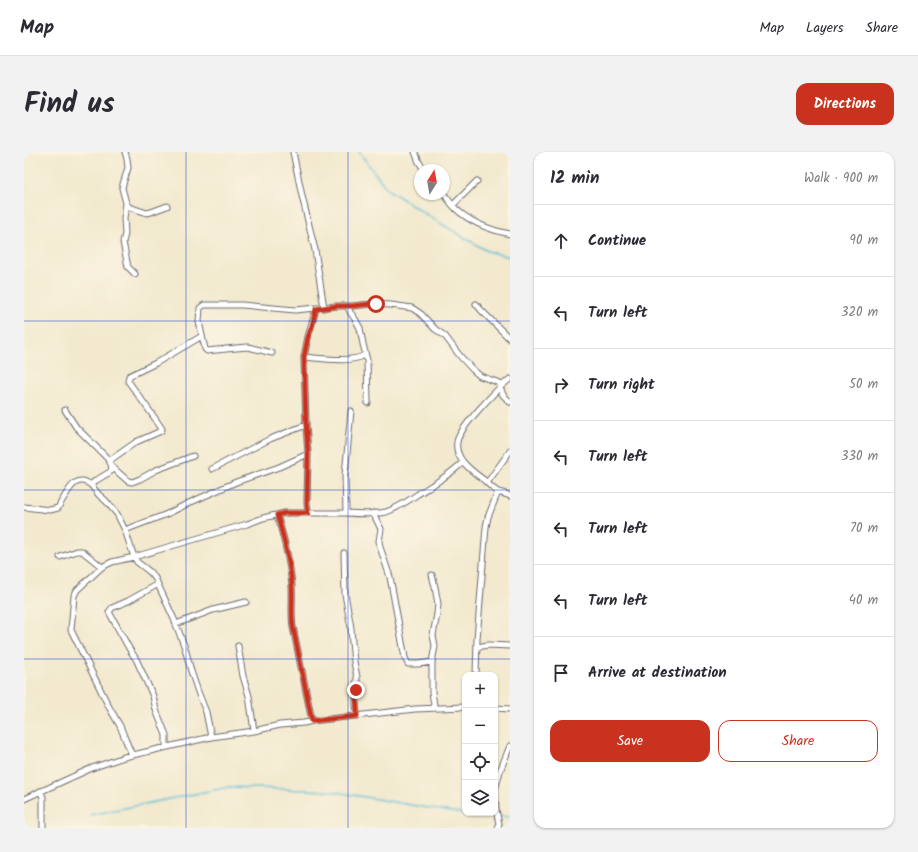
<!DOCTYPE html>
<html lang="en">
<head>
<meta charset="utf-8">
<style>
	body { margin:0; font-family:Kalam,sans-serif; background:#f2f2f3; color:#2b2b33 }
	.controls { position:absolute; right:12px; bottom:12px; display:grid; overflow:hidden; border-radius:8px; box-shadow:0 1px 3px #0004 }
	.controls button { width:36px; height:36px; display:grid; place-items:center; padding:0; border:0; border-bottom:1px solid #e1e1e2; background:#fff; color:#2b2b33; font:20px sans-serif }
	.compass { position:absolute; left:390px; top:12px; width:36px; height:36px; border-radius:50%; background:#fff; box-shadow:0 1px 3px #0004; rotate:11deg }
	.stop { position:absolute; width:12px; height:12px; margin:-9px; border:3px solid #c8321e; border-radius:50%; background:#fff }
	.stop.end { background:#c8321e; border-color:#fff; box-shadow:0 1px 4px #0008 }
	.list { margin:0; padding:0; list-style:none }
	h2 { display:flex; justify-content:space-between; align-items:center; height:52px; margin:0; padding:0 16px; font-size:17px }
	h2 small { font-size:13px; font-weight:400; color:#7c7c81 }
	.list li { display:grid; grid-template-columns:26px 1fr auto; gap:12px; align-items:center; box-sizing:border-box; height:72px; padding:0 16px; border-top:1px solid #e1e1e2 }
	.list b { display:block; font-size:15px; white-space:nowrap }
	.list em { font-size:13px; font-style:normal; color:#7c7c81 }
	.actions { display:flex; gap:8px; padding:12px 16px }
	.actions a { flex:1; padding:9px 0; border:1px solid #c8321e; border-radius:12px; text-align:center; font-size:14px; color:#c8321e }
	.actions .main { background:#c8321e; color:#fff }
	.icon { flex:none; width:22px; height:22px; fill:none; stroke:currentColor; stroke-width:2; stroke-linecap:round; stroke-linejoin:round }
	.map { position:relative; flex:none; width:486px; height:676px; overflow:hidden; border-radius:12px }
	header { display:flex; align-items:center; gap:24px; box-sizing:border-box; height:56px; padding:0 20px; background:#fff; border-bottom:1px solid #e1e1e2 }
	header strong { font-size:19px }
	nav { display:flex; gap:22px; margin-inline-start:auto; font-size:14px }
	.intro { display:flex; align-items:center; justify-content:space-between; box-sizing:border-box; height:96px; padding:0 24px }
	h1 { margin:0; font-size:28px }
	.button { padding:10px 18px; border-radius:12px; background:#c8321e; color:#fff; font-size:14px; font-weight:700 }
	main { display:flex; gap:24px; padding:0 24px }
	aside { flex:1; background:#fff; border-radius:12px; box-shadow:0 1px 3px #0004 }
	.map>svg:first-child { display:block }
</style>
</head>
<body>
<header>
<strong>Map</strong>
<nav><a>Map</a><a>Layers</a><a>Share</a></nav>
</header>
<div class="intro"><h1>Find us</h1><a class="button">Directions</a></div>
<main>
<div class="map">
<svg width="486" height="676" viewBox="0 0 486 676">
	<rect width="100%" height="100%" fill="#fcf5e5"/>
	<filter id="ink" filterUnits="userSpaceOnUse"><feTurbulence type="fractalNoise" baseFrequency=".025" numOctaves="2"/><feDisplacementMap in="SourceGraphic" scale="8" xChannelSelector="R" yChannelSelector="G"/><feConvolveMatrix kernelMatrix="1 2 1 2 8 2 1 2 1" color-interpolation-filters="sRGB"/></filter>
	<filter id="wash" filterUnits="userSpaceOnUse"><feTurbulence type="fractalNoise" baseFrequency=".012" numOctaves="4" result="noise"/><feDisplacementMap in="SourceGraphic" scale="16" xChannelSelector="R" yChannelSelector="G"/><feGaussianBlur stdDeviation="0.9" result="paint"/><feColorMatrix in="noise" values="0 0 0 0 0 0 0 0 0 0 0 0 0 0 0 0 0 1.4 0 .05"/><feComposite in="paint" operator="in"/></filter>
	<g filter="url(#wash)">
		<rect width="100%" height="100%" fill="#f2e9ce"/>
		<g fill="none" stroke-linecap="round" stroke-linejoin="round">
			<!-- stream -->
			<path stroke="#5bbcd9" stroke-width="1.5" d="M335 0 363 37 411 68 463 99 486 105
				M66 663 205 635 306 639 439 662 471 664
				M475 664 486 665"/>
		</g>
	</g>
	<g filter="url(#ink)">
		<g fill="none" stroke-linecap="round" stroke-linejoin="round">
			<defs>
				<path id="minor" d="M101 0 103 7 104 16 99 32 98 36 102 51 105 55 123 61 127 60 143 54
					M269 0 278 44 291 98 300 156
					M391 0 395 10 400 18
					M420 42C424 47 427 52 432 57 447 71 466 78 486 82
					M102 51 100 66 101 82 99 90 104 115 111 122
					M429 53 453 29
					M452 152 457 158 486 187
					M324 155 326 160 331 167 336 176 339 192 343 208 344 251
					M248 201 224 195 212 196 183 199 181 197 175 170 176 156 180 153H218L271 158 313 154H328L347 152 367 153 388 156 397 162 411 177 421 184 436 204 448 217 456 224 473 230 477 233
					M280 205C293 206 332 212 341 202
					M486 227C474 236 435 276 433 290 430 307 448 319 460 328 464 332 469 337 474 340 478 341 482 342 486 344
					M476 235 479 243 486 250
					M41 258 52 275 83 306C86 310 90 315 86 320L71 329 67 333 75 343 82 349 93 362 101 378 110 405 113 410 126 420 131 426 150 467 161 496 167 519 174 540 182 560 187 585
					M327 259 321 323 322 361C335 362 349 363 362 360 374 356 384 349 394 342 410 332 426 323 439 310
					M85 309 112 290 137 279 138 277 130 265 104 229 105 224 132 211 178 184
					M88 315 104 329 108 330 116 327 132 318 169 304
					M188 317 246 287 282 273
					M463 331 486 299
					M0 355 26 358 34 356C37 350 46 335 50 332 56 327 62 329 67 333
					M284 361 283 351 284 302 282 273 280 205 284 185 292 157
					M349 361 357 377 355 389 356 395 366 425 381 506 384 512H394L408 510
					M253 363C260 386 266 409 268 434 269 447 267 461 269 475L288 569
					M101 378 143 362 165 351 212 330 255 315 284 302
					M320 401 321 442 327 476 328 490 330 510 333 525 332 552 333 564
					M36 405 53 399H58L78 415
					M134 433 131 434 104 449 88 456 85 460 106 498 112 507 129 544 132 558 142 583V595
					M152 472 189 458 222 450
					M214 494 219 524 225 544 230 579
					M453 495 464 493 486 494
					M452 523 453 487 462 375 464 365 474 340
					M408 556 410 553 408 540V510L411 494 409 483 413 462 414 452 411 435 408 423
					M471 556 486 557
					M108 603 102 589 96 574 85 555 47 478 50 444 53 438 78 415 88 410 110 405 223 372 239 366 261 361H322
					M16 639 19 645V676
					M0 647 68 616 100 605 187 585 230 579 256 573 280 571 288 569 391 557 441 555
					M474 676 475 672 472 658 471 638 476 619 486 594"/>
			</defs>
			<!-- minor casing -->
			<use href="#minor" stroke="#6b686e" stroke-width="7"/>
			<!-- minor -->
			<use href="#minor" stroke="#fff" stroke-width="5"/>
		</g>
	</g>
	<g fill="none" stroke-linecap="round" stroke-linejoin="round" filter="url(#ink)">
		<!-- route -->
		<path stroke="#c8321e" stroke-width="5" d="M332 538 333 564 288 569 269 475C267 461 269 447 268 434 266 409 260 386 253 363L261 361H284L283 351 284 302 282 273 280 205 284 185 288 174 292 157 313 154H328L347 152H352"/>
	</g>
	<!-- grid -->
	<path fill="none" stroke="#1d4ed8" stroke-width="1" stroke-opacity="0.55" d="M162 0V676M324 0V676M0 169H486M0 338H486M0 507H486"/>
</svg>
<div class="controls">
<button>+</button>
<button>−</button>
<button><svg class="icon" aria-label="locate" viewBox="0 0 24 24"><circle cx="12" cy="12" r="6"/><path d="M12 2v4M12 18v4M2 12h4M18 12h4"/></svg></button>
<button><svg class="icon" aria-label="layers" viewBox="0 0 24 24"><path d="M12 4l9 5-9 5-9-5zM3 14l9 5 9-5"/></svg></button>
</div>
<svg class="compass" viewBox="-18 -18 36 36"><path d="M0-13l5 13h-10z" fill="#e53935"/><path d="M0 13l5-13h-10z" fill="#7c7c81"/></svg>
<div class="stop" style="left:352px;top:152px"></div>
<div class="stop end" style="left:332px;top:538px"></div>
</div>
<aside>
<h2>12 min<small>Walk · 900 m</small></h2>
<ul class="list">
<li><svg class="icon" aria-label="ahead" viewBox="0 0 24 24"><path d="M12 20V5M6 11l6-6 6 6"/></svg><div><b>Continue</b></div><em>90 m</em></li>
<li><svg class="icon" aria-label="left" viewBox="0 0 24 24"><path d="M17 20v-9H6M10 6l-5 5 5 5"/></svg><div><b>Turn left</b></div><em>320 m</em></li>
<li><svg class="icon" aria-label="right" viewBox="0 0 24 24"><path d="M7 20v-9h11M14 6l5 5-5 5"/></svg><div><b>Turn right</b></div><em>50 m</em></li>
<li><svg class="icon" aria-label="left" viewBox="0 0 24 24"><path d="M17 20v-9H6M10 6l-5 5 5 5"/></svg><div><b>Turn left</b></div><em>330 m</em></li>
<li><svg class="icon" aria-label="left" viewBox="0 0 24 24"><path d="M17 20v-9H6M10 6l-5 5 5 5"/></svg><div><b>Turn left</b></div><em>70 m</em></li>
<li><svg class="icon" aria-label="left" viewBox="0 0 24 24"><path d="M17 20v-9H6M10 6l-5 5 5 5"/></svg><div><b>Turn left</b></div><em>40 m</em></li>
<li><svg class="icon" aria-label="arrive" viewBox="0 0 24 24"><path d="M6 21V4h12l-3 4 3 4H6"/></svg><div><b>Arrive at destination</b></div></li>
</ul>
<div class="actions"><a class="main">Save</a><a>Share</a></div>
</aside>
</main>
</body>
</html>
